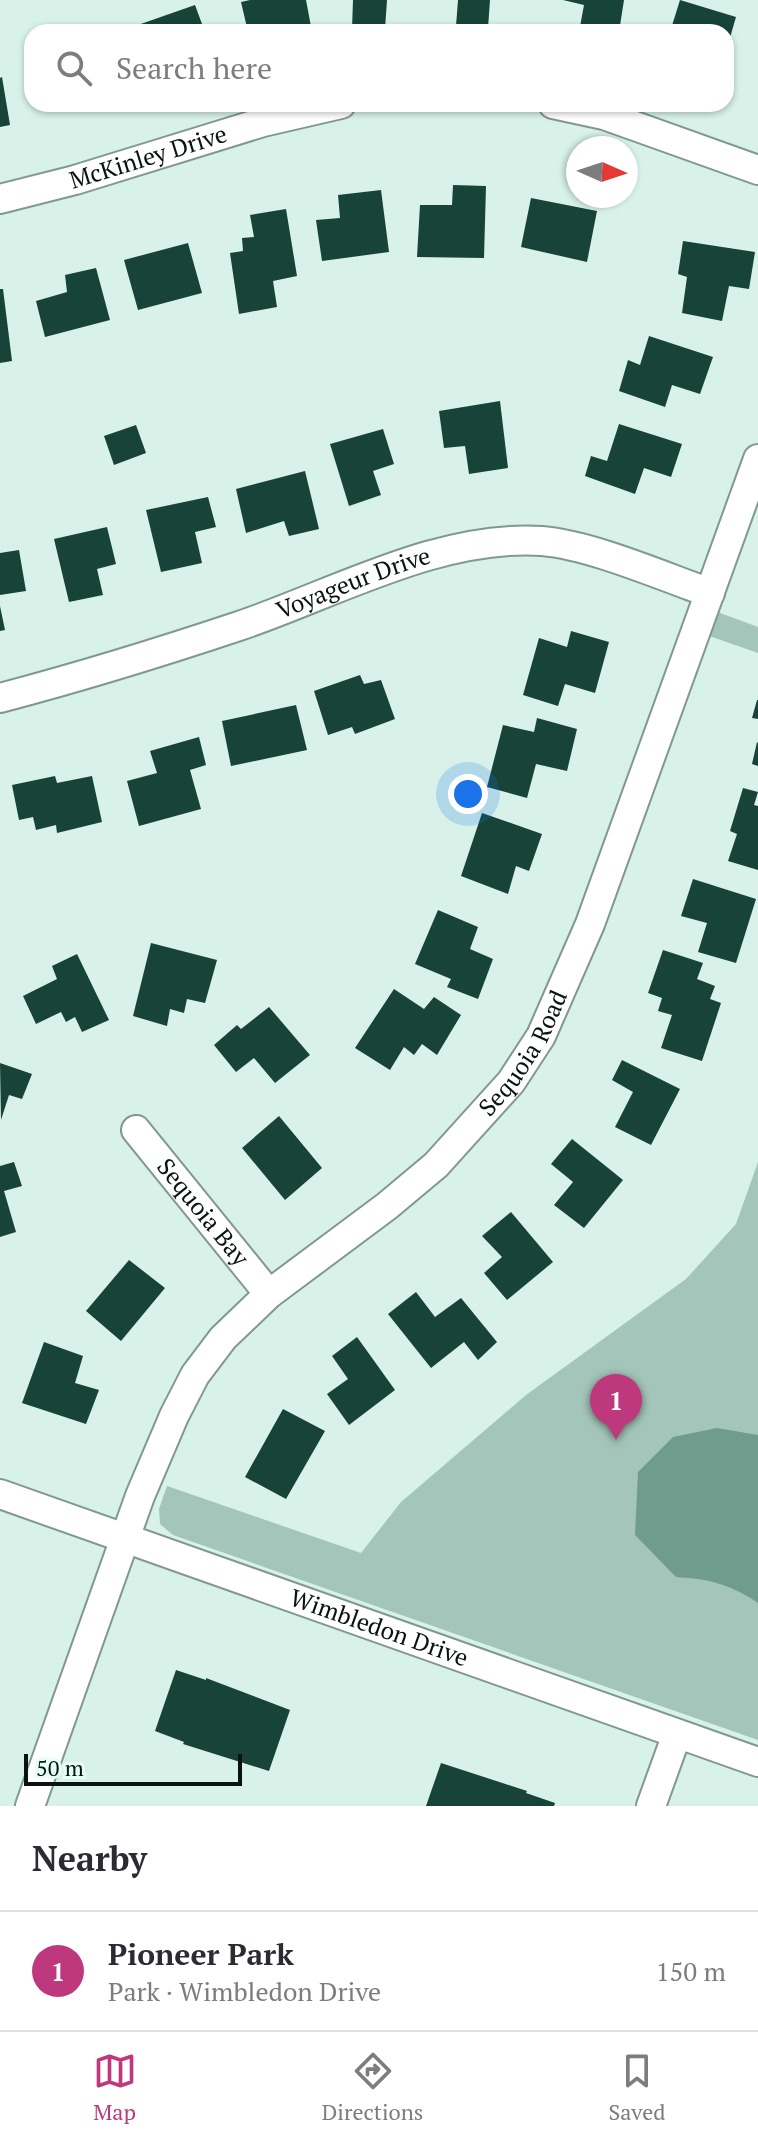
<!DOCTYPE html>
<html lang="en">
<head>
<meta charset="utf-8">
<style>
	body { margin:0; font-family:"PT Serif",serif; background:#f7f7f7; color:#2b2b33 }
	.compass { position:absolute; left:566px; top:136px; width:72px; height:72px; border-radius:50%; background:#fff; box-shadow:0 2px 6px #0004; rotate:93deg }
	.scale { position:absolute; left:24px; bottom:20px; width:218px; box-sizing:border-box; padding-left:8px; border:4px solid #0a1310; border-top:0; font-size:22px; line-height:28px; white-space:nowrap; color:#0a1310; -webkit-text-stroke:6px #e5fff6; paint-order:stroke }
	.you { position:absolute; left:468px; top:794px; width:28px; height:28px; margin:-20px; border:6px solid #fff; border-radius:50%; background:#1a73e8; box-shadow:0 0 0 12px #1a73e833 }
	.badge { display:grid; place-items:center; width:52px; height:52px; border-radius:50%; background:#bd387c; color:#fff; font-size:26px; font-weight:700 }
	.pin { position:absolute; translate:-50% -66px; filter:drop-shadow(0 2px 4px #0008) }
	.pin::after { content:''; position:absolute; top:42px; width:28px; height:24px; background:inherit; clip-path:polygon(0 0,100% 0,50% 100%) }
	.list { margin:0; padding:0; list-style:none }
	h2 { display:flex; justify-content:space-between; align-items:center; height:104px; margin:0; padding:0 32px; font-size:34px }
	h2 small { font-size:26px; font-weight:400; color:#7c7c81 }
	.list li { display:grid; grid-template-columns:52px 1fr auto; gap:24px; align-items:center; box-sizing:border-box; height:120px; padding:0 32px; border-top:2px solid #e1e1e2 }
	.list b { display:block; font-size:30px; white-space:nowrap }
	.list p { margin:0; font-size:26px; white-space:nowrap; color:#7c7c81 }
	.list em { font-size:26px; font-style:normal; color:#7c7c81 }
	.icon { flex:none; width:44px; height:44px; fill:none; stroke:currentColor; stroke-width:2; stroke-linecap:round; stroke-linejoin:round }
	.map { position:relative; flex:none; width:758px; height:1806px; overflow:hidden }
	.search { position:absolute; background:#fff; box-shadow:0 2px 6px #0004; left:24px; right:24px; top:24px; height:88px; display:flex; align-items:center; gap:20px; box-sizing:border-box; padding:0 28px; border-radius:24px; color:#7c7c81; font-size:30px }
	.sheet { height:224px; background:#fff }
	nav { display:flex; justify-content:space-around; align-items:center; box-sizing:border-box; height:112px; border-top:2px solid #e1e1e2; background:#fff; font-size:22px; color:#7c7c81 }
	nav a { display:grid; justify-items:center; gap:4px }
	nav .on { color:#bd387c }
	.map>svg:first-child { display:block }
</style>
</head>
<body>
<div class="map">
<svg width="758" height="1806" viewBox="0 0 758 1806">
	<rect width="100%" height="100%" fill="#d8f2e9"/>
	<!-- green -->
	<path fill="#a4c5ba" d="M704 607 758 627V653L695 631Z
		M758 1162V1740L173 1535 160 1524 159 1509 167 1486 361 1553 401 1502 526 1395 686 1279 736 1224Z"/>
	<!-- water -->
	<path fill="#709c8e" d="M717 1428 758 1435V1603C730 1584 709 1579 676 1577L635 1535 638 1472 673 1437Z"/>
	<!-- building -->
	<path fill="#174338" d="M250 0H306L312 32H248L241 2Z
		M353 0H387L385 29H352Z
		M458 0H490L488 28 456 26Z
		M563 0H624L619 32H579L584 5Z
		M680 0 736 17 727 48 726 32H670Z
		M195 5 205 32H137L135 26Z
		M2 77 10 125 0 127V78Z
		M48 104H67V105L49 110Z
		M453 185 486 186 484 258 417 257 420 205H452Z
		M381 190 389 252 322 261 316 220 340 218 338 195Z
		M531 198 597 211 587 262 521 247Z
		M286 209 297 276 273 281 277 307 239 314 230 253 243 251 242 238 254 237 250 215Z
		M683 241 755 252 749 289 729 286 722 321 682 313 687 277 678 274Z
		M188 243 202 293 138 310 124 260Z
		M96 268 110 320 45 337 36 301 67 292 65 275Z
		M0 289H3L12 361 0 363Z
		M649 336 713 357 700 394 672 385 665 407 619 391 628 360 640 365Z
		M500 401 508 468 469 474 465 446 444 448 439 411Z
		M619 424 682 444 671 477 644 468 635 494 585 476 591 456 607 461Z
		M136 425 146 453 114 465 104 436Z
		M383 429 394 464 373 471 381 495 349 506 330 444Z
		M305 471 319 529 289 536 284 521 246 533 236 489Z
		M208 497 216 527 195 532 202 563 161 572 146 510Z
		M107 527 116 564 97 569 103 595 69 602 54 539Z
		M19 550 26 591 0 595V553Z
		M0 606 5 630 0 631Z
		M571 631 609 642 595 693 565 684 558 706 523 695 539 638 567 647Z
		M360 675 364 684 381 680 395 719 355 734 352 727 328 735 314 691Z
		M757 700H758V719L752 718Z
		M296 705 307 750 231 766 222 721Z
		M537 718 577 729 567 771 536 764 527 798 487 787 503 725 534 732Z
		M199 737 206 765 190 770 201 809 139 826 127 781 157 773 150 751Z
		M757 742 758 743V766L752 764Z
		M55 776 57 783 92 776 102 822 57 833 56 825 36 830 33 817 19 820 12 785Z
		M743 788 758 792 754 805 758 806V870L728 861 737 834 730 831Z
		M482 813 542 834 529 871 516 866 508 894 461 876Z
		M693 879 756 899 736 963 698 952 707 923 681 916Z
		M438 910 478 927 470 949 493 959 478 999 447 987 451 979 415 964Z
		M151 943 217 960 205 1003 187 999 184 1013 170 1009 167 1026 133 1016Z
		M663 950 703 963 697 979 715 986 710 999 721 1003 702 1061 661 1048 672 1015 658 1011 662 998 648 993Z
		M77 954 109 1020 82 1032 75 1017 66 1022 61 1012 36 1024 23 996 57 979 52 966Z
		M394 989 424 1009 434 997 461 1015 437 1055 422 1044 414 1055 404 1047 390 1070 355 1048Z
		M269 1007 310 1055 275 1083 254 1058 236 1072 214 1045 237 1025 241 1029Z
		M622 1060 680 1089 651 1145 615 1127 633 1092 612 1080Z
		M0 1063 32 1074 22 1099 9 1095 1 1120Z
		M279 1116 322 1168 285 1200 242 1148Z
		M572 1139 623 1180 584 1228 554 1205 573 1182 551 1164Z
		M14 1162 22 1186 4 1191 16 1232 0 1237V1166Z
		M511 1212 553 1262 507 1300 484 1273 502 1257 482 1236Z
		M129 1260 165 1288 121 1341 86 1311Z
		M416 1292 435 1317 461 1298 497 1342 478 1360 464 1342 431 1368 388 1314Z
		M357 1337 395 1390 349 1425 327 1394 348 1379 332 1356Z
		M44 1342 83 1356 75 1383 99 1390 86 1424 22 1403Z
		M283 1409 325 1431 286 1499 245 1477Z
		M176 1670 206 1680V1678L290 1710 269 1771 183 1744 184 1742 155 1731Z
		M441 1763 527 1791 526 1793 555 1803 554 1806H426Z"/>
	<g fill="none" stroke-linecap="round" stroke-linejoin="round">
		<defs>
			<g id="minor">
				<path d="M553 104 604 115 758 170"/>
				<path id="s1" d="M0 199 75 180 263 122 341 104"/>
				<path id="s2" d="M0 698C80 677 161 652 239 626 334 594 439 534 542 541 591 545 662 576 710 593"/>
				<path id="s3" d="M136 1130 269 1294"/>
				<path id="s4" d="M0 1494 758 1762"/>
				<path id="s5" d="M30 1806 140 1496 174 1416 195 1375 223 1338 269 1294 387 1206 436 1165 511 1082 541 1036 590 924 758 459"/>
				<path d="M651 1806 677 1734"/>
			</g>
		</defs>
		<!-- minor casing -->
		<use href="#minor" stroke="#819891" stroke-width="32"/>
		<!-- minor -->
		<use href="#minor" stroke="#fff" stroke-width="28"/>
	</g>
	<g text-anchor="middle" stroke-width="8" stroke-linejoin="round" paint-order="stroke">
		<!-- street labels -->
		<g font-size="24" fill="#0a1310" stroke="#e5fff6">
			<text dy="8" stroke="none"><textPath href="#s1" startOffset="154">McKinley Drive</textPath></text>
			<text dy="8" stroke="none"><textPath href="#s2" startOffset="372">Voyageur Drive</textPath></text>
			<text dy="8" stroke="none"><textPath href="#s5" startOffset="926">Sequoia Road</textPath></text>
			<text dy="8" stroke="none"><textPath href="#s3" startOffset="106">Sequoia Bay</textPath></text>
			<text dy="8" stroke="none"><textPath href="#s4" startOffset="402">Wimbledon Drive</textPath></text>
		</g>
	</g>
</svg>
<svg class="compass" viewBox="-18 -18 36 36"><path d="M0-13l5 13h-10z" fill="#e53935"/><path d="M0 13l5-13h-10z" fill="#7c7c81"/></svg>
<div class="scale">50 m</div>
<div class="you"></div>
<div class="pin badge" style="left:616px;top:1440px">1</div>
<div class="search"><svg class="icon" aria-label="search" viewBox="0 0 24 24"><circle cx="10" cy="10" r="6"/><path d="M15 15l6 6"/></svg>Search here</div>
</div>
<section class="sheet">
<h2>Nearby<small></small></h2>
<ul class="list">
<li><span class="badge">1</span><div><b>Pioneer Park</b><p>Park · Wimbledon Drive</p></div><em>150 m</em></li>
</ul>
</section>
<nav>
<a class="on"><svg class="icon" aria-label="map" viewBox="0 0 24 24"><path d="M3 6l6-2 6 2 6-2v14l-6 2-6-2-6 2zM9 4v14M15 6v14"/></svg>Map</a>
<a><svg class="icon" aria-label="directions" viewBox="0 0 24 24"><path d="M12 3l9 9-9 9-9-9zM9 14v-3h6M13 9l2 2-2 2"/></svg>Directions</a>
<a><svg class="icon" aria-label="saved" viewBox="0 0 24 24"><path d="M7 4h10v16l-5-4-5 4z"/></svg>Saved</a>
</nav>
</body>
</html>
